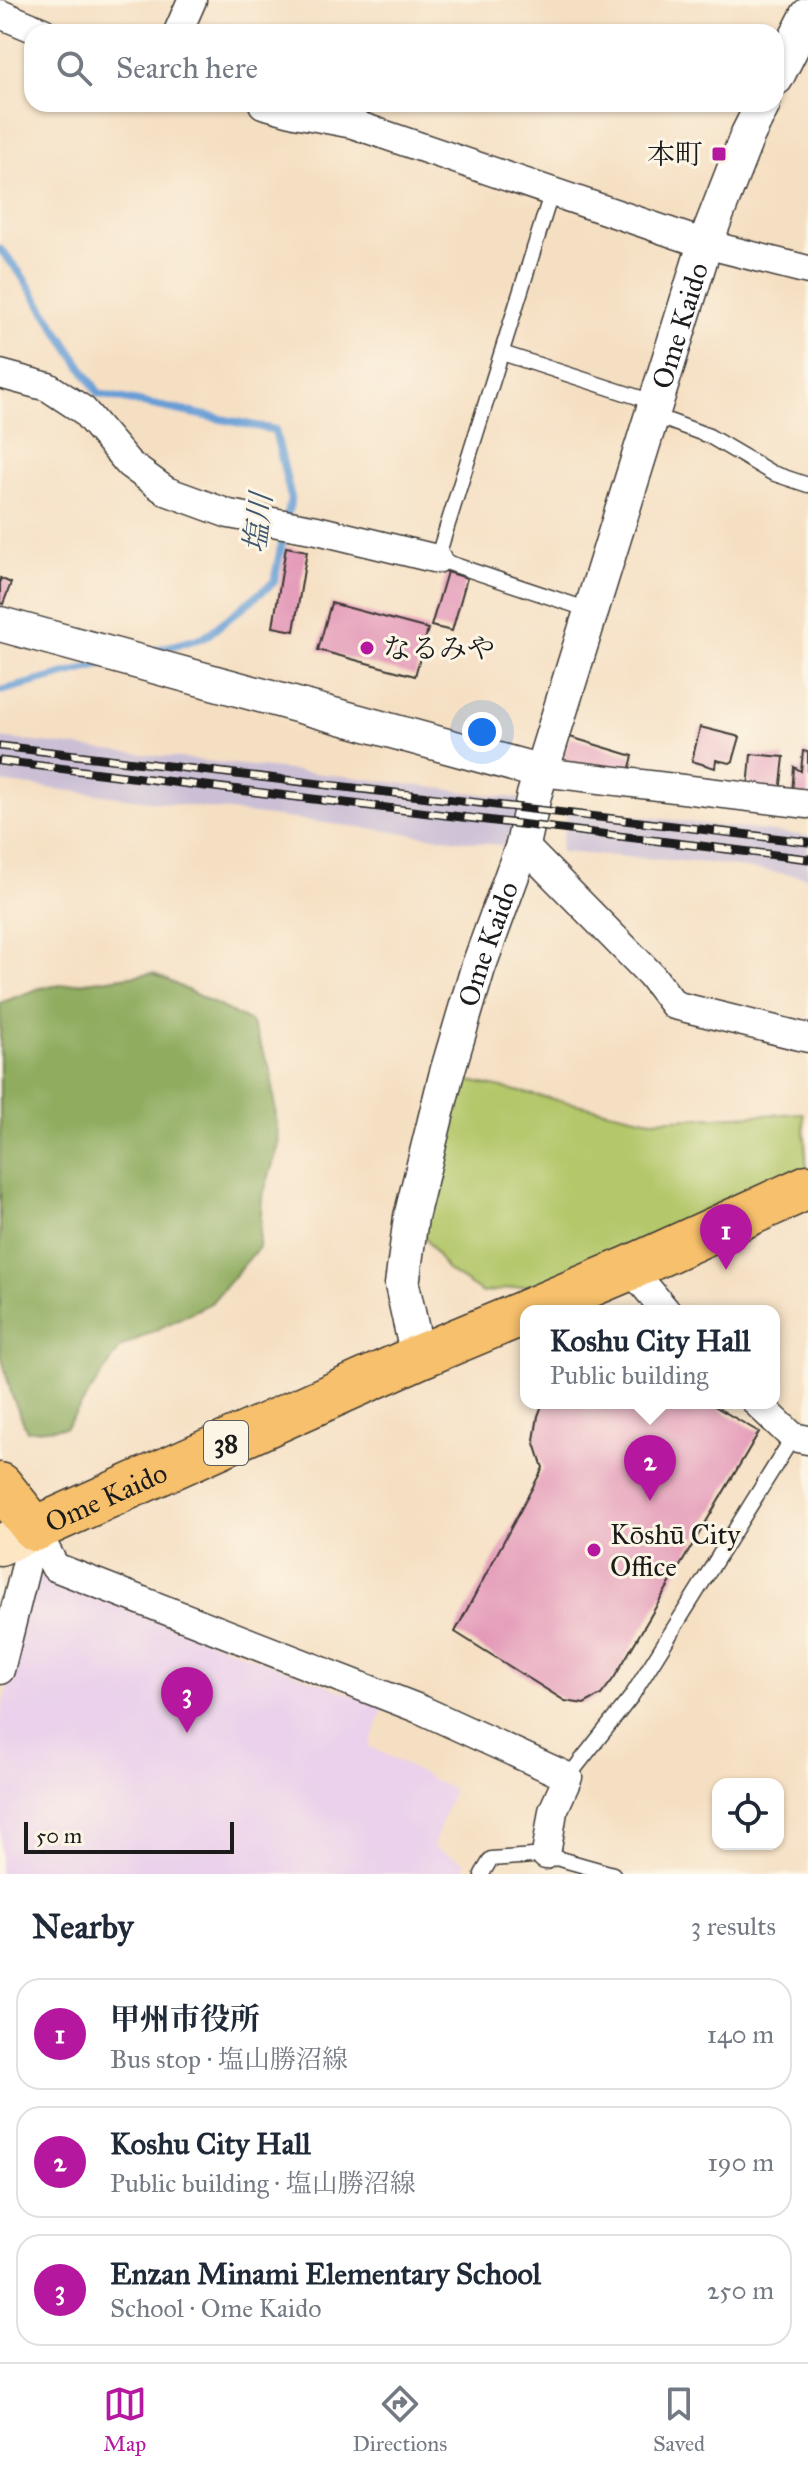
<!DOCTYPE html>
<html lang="en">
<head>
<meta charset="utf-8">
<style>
	body { margin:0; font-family:"IM FELL Great Primer","Noto Serif JP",serif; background:#f2f2f3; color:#1f2937 }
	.controls { position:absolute; right:24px; bottom:24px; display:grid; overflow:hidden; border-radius:16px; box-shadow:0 2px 6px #0004 }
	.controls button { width:72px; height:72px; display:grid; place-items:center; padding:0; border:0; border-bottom:2px solid #e0e1e3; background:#fff; color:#1f2937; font:40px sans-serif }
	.scale { position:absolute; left:24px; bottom:20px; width:210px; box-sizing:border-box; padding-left:8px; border:4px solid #1c1c1c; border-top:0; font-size:22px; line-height:28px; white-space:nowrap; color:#1c1c1c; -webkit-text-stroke:6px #fcf5e5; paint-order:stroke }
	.you { position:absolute; left:482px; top:732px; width:28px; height:28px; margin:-20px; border:6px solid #fff; border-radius:50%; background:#1a73e8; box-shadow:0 0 0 12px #1a73e833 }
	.badge { display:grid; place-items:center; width:52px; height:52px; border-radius:50%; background:#b5179e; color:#fff; font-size:26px; font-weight:700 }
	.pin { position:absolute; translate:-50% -66px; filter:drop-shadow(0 2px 4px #0008) }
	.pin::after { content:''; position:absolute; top:42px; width:28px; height:24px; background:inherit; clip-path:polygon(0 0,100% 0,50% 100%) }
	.popup { position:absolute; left:520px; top:1305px; width:260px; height:104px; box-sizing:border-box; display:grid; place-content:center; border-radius:16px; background:#fff; filter:drop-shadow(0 2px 6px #0005); font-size:26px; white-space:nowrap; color:#747a83 }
	.popup b { font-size:30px; color:#1f2937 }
	.popup::after { content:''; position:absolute; left:50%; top:100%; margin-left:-16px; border:16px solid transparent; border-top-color:#fff }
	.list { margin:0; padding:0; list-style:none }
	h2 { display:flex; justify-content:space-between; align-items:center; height:104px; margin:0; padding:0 32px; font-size:34px }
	h2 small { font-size:26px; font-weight:400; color:#747a83 }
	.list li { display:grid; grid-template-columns:52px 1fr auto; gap:24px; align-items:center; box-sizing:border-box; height:112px; margin:0 16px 16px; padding:0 16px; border:2px solid #e0e1e3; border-radius:24px }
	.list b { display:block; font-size:30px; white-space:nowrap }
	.list p { margin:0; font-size:26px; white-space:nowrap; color:#747a83 }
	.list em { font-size:26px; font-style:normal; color:#747a83 }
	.icon { flex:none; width:44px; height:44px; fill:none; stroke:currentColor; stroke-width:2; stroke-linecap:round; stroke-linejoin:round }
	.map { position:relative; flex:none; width:808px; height:1874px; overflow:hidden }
	.search { position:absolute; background:#fff; box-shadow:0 2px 6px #0004; left:24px; right:24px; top:24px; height:88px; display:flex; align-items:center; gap:20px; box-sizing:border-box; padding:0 28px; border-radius:24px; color:#747a83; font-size:30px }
	.sheet { height:488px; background:#fff }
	nav { display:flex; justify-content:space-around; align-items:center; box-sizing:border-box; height:112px; border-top:2px solid #e0e1e3; background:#fff; font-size:22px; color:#747a83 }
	nav a { display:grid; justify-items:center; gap:4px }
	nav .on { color:#b5179e }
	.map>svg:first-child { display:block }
</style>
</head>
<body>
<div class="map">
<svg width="808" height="1874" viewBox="0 0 808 1874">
	<rect width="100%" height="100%" fill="#fcf5e5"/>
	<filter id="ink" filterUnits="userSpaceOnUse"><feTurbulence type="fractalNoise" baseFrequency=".0125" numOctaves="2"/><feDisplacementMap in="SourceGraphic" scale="16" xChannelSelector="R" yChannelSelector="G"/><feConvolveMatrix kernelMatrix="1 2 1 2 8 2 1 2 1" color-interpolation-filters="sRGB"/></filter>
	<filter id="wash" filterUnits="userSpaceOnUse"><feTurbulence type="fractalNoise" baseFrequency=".006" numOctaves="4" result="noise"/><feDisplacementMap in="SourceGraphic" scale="32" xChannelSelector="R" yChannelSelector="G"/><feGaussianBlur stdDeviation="1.8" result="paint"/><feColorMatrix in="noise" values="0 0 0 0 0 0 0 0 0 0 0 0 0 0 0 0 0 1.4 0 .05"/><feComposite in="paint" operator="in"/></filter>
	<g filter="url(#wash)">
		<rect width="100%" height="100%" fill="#f5dfc2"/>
		<!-- built -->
		<path fill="#ebd1eb" d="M31 1573 384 1707 369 1746 453 1790 433 1847 465 1862 461 1874H0V1721Z"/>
		<!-- industrial -->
		<path fill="#cbbfd5" d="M0 738 360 778 521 799 514 847 0 782Z
			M568 808 808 836V877L708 863 560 852Z"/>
		<!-- green -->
		<path fill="#b4c76a" stroke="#687243" stroke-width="2" d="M446 1076 651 1120 803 1113 808 1187 630 1268 483 1293 447 1270 411 1217Z"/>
		<!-- forest -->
		<path fill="#8fac5e" stroke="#56643d" stroke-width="2" d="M153 973 251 1022 271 1071 279 1145 262 1198 259 1247 211 1303 121 1347 66 1427 27 1431 12 1396 0 1351V1003L40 988Z"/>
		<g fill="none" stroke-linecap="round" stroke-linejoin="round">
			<!-- stream -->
			<path stroke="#679ed5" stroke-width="8" d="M0 249 20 273 99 394 275 430 291 498 274 582 205 637 148 652
				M0 691 100 665"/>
		</g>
		<g id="blocks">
			<!-- building -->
			<path fill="#e293b5" d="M286 547 307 551 294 631 273 627Z
				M447 572 467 578 452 631 431 626Z
				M0 578 11 583 3 604 0 603Z
				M331 603 428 629 415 676 318 650Z
				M700 727 740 737 733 761 730 763 716 760 715 768 692 761Z
				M570 737 633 756 629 771 592 770 562 760Z
				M803 751 808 752V796L792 795 794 767 801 771Z
				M751 754 784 757 780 793 748 789Z
				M543 1403H709L759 1432 614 1678 601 1695 584 1704 565 1701 455 1632 543 1468 534 1440 538 1416Z"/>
		</g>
	</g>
	<g filter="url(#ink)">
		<use href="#blocks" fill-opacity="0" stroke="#3d3935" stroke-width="2"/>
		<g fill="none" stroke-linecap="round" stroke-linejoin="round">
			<defs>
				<path id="service" d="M552 191 437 559 592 611
					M502 353 656 403
					M653 415 709 436 772 473 808 485
					M568 1777 631 1697 793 1437
					M482 1874 491 1859 546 1855 613 1874"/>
				<path id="minor" d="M0 14 43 32
					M178 32 192 0
					M263 104 295 113 353 124 705 244 808 270
					M0 374 48 387 83 410 129 464 166 491 229 514 317 530 437 559
					M542 772 808 804
					M521 849 531 853 651 975 674 1005 808 1038
					M630 1268 666 1311
					M757 1403 793 1437 808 1440
					M35 1529 55 1567 422 1710 568 1777 553 1811 546 1855
					M0 1670 35 1529"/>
				<g id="tertiary">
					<path d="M776 78 808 15"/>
					<path d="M0 624 542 772"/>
					<path id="s1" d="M418 1357 402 1285 411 1217 446 1076 478 968 523 845 534 795 705 244 748 134 763 104"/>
				</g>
				<path id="secondary" d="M0 1545 35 1529"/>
				<g id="primary">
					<path d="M528 1311 630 1268 808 1187"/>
					<path id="s2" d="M0 1485 35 1529 418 1357 526 1312"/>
				</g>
			</defs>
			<!-- service casing -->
			<use href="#service" stroke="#3d3935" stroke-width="17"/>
			<!-- minor casing -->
			<use href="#minor" stroke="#3d3935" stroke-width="31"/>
			<!-- tertiary casing -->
			<use href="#tertiary" stroke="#3d3935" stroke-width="37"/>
			<!-- secondary casing -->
			<use href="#secondary" stroke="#3d3935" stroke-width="43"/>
			<!-- primary casing -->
			<use href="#primary" stroke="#3d3935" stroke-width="47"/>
			<!-- service -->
			<use href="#service" stroke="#fff" stroke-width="14"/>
			<!-- minor -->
			<use href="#minor" stroke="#fff" stroke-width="28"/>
			<!-- tertiary -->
			<use href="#tertiary" stroke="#fff" stroke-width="34"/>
			<!-- secondary -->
			<use href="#secondary" stroke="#fce6c4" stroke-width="40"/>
			<!-- primary -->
			<use href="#primary" stroke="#f7c06c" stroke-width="44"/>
			<defs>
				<path id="rail" d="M0 746 808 842
					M0 761 808 859"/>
			</defs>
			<!-- rail casing -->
			<use href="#rail" stroke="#1c1c1c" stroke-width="9"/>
			<!-- rail -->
			<use href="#rail" stroke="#fcf5e5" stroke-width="6" stroke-dasharray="18" stroke-linecap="butt"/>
		</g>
	</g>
	<!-- markers -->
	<g fill="#b5179e" stroke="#fcf5e5" stroke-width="3">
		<rect x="711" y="146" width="16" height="16" rx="4"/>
		<circle cx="367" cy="648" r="8"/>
		<circle cx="594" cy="1550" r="8"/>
	</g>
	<g text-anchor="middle" stroke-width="6" stroke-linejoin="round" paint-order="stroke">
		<!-- shield labels -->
		<rect fill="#fcf5e5" stroke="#5f5d58" stroke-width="2" x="204" y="1421" width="44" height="44" rx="6"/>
		<g font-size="26" font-weight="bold" fill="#1c1c1c">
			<text x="226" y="1452">38</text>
		</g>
		<!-- poi labels -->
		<g font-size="28" fill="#1c1c1c" stroke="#fcf5e5" text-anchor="start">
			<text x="703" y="164" text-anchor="end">本町</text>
			<text x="383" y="658">なるみや</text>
			<text x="610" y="1544">Kōshū City<tspan x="610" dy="32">Office</tspan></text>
		</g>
		<!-- street labels -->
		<g font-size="28" fill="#1c1c1c" stroke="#fcf5e5">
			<text dy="10" stroke="none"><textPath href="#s1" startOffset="1074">Ome Kaido</textPath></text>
			<text dy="10" stroke="none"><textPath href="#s1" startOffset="426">Ome Kaido</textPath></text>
			<text dy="10" stroke="none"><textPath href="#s2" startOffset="134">Ome Kaido</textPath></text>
		</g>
		<!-- water labels -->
		<g font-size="30" font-style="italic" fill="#3e566f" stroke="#fcf5e5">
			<text transform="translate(258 523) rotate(-83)" y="10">塩川</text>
		</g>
	</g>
</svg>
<div class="controls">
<button><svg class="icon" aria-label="locate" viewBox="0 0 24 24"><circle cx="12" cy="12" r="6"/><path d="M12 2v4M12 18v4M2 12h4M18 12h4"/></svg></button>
</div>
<div class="scale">50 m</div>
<div class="you"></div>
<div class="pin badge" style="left:726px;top:1270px">1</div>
<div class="pin badge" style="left:650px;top:1501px">2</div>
<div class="popup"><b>Koshu City Hall</b>Public building</div>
<div class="pin badge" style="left:187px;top:1733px">3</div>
<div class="search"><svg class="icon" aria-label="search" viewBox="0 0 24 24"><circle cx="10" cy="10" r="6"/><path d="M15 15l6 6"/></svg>Search here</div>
</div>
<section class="sheet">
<h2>Nearby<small>3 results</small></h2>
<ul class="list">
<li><span class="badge">1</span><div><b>甲州市役所</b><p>Bus stop · 塩山勝沼線</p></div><em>140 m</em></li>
<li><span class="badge">2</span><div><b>Koshu City Hall</b><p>Public building · 塩山勝沼線</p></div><em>190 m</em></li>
<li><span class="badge">3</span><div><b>Enzan Minami Elementary School</b><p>School · Ome Kaido</p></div><em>250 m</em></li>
</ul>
</section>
<nav>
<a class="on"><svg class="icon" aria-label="map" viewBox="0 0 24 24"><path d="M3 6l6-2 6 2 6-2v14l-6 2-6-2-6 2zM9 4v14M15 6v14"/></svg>Map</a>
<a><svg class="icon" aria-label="directions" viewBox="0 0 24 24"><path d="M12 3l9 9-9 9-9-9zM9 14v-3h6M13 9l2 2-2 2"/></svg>Directions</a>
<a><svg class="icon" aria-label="saved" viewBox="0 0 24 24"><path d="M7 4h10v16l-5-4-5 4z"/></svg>Saved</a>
</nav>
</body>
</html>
